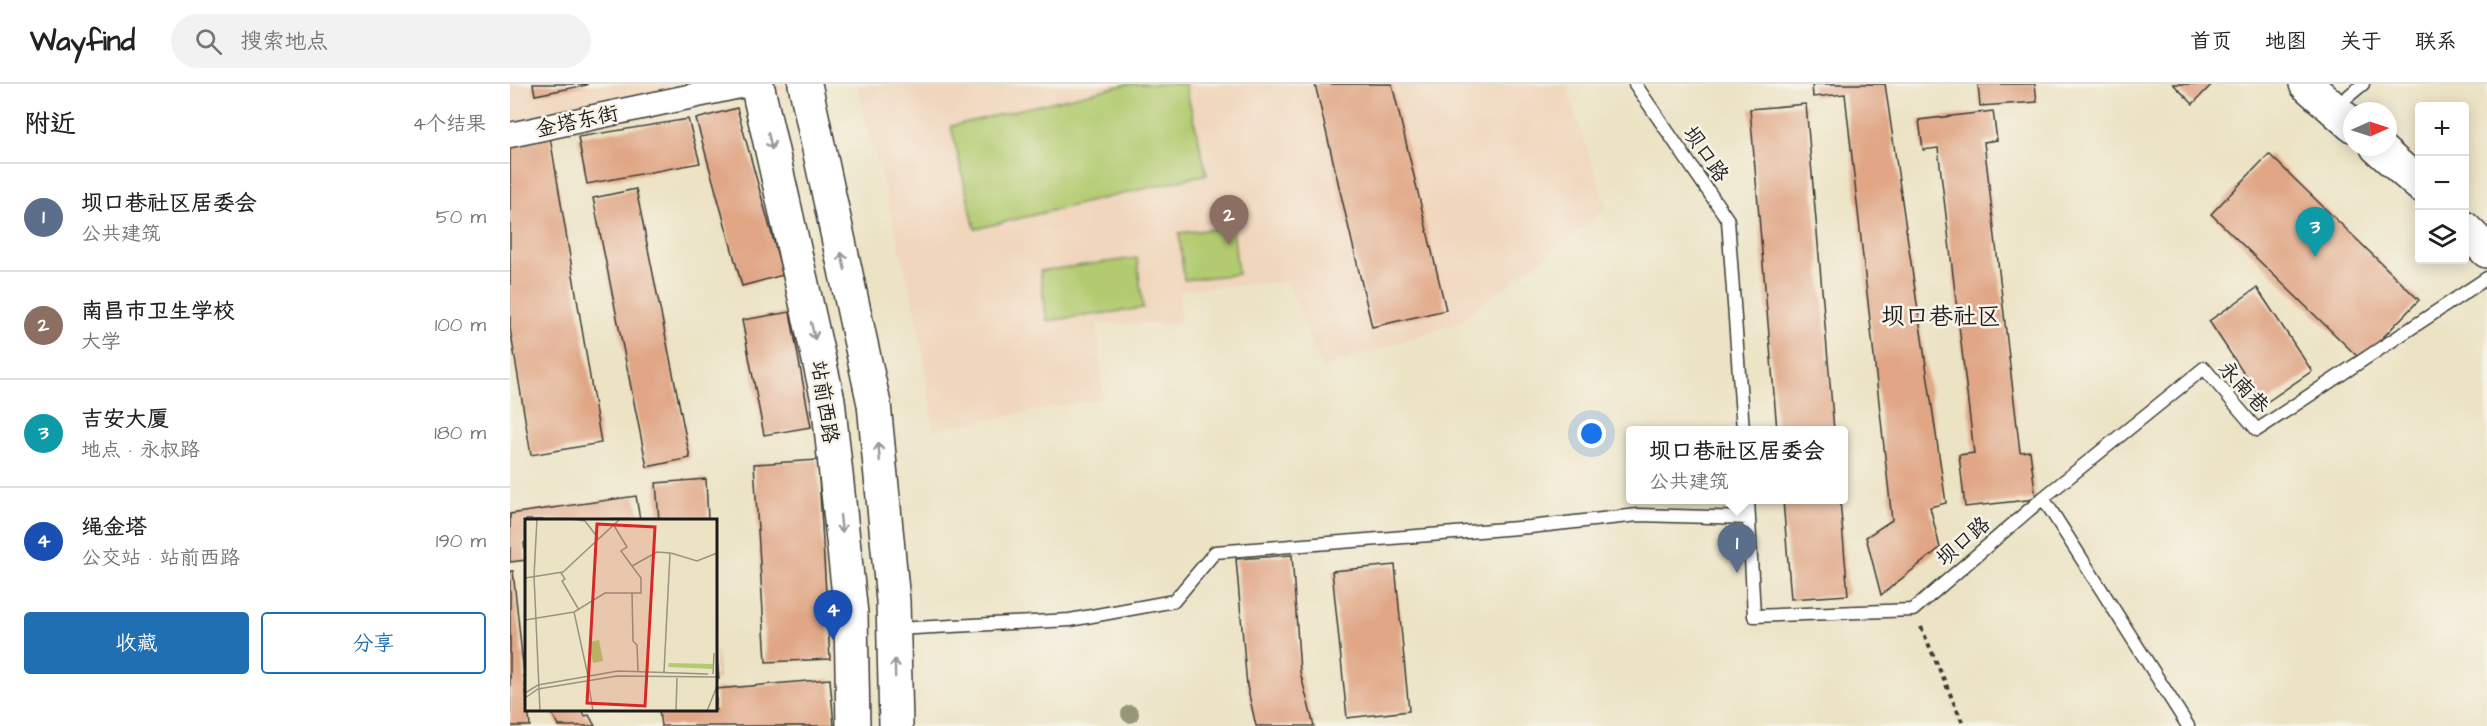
<!DOCTYPE html>
<html lang="zh">
<head>
<meta charset="utf-8">
<style>
	body { margin:0; font-family:"Architects Daughter","LXGW WenKai TC",sans-serif; background:#f2f2f2; color:#222 }
	.controls { position:absolute; right:18px; top:18px; display:grid; overflow:hidden; border-radius:6px; box-shadow:0 3px 15px #0003 }
	.controls button { width:54px; height:54px; display:grid; place-items:center; padding:0; border:0; border-bottom:2px solid #e0e0e0; background:#fff; color:#222; font:30px sans-serif }
	.compass { position:absolute; left:1833px; top:18px; width:54px; height:54px; border-radius:50%; background:#fff; box-shadow:0 3px 15px #0003; rotate:87deg }
	.you { position:absolute; left:1082px; top:350px; width:21px; height:21px; margin:-15px; border:4px solid #fff; border-radius:50%; background:#1a73e8; box-shadow:0 0 0 9px #1a73e833 }
	.badge { display:grid; place-items:center; width:39px; height:39px; border-radius:50%; background:#1f6fb2; color:#fff; font-size:20px; font-weight:700 }
	.pin { position:absolute; translate:-50% -50px; filter:drop-shadow(0 2px 3px #0008) }
	.pin::after { content:''; position:absolute; top:32px; width:21px; height:18px; background:inherit; clip-path:polygon(0 0,100% 0,50% 100%) }
	.popup { position:absolute; left:1116px; top:342px; width:222px; height:78px; box-sizing:border-box; display:grid; place-content:center; border-radius:6px; background:#fff; filter:drop-shadow(0 2px 4px #0005); font-size:20px; white-space:nowrap; color:#767676 }
	.popup b { font-size:22px; color:#222 }
	.popup::after { content:''; position:absolute; left:50%; top:100%; margin-left:-12px; border:12px solid transparent; border-top-color:#fff }
	.list { margin:0; padding:0; list-style:none }
	h2 { display:flex; justify-content:space-between; align-items:center; height:78px; margin:0; padding:0 24px; font-size:26px }
	h2 small { font-size:20px; font-weight:400; color:#767676 }
	.list li { display:grid; grid-template-columns:39px 1fr auto; gap:18px; align-items:center; box-sizing:border-box; height:108px; padding:0 24px; border-top:2px solid #e0e0e0 }
	.list b { display:block; font-size:22px; white-space:nowrap }
	.list p { margin:0; font-size:20px; white-space:nowrap; color:#767676 }
	.list em { font-size:20px; font-style:normal; color:#767676 }
	.actions { display:flex; gap:12px; padding:18px 24px }
	.actions a { flex:1; padding:14px 0; border:2px solid #1f6fb2; border-radius:6px; text-align:center; font-size:21px; color:#1f6fb2 }
	.actions .main { background:#1f6fb2; color:#fff }
	.icon { flex:none; width:33px; height:33px; fill:none; stroke:currentColor; stroke-width:2; stroke-linecap:round; stroke-linejoin:round }
	.map { position:relative; flex:none; width:1977px; height:642px; overflow:hidden }
	header { display:flex; align-items:center; gap:36px; box-sizing:border-box; height:84px; padding:0 30px; background:#fff; border-bottom:2px solid #e0e0e0 }
	header strong { font-size:28px }
	nav { display:flex; gap:33px; margin-inline-start:auto; font-size:21px }
	.search { width:420px; height:54px; background:#f2f2f2; display:flex; align-items:center; gap:15px; box-sizing:border-box; padding:0 21px; border-radius:33px; color:#767676; font-size:22px }
	main { display:flex }
	aside { flex:1; background:#fff }
	.map>svg:first-child { display:block }
</style>
</head>
<body>
<header>
<strong>Wayfind</strong>
<div class="search"><svg class="icon" aria-label="search" viewBox="0 0 24 24"><circle cx="10" cy="10" r="6"/><path d="M15 15l6 6"/></svg>搜索地点</div>
<nav><a>首页</a><a>地图</a><a>关于</a><a>联系</a></nav>
</header>
<main>
<aside>
<h2>附近<small>4个结果</small></h2>
<ul class="list">
<li><span class="badge" style="background:#5c6f8a">1</span><div><b>坝口巷社区居委会</b><p>公共建筑</p></div><em>50 m</em></li>
<li><span class="badge" style="background:#8d6e63">2</span><div><b>南昌市卫生学校</b><p>大学</p></div><em>100 m</em></li>
<li><span class="badge" style="background:#0f9aa8">3</span><div><b>吉安大厦</b><p>地点 · 永叔路</p></div><em>180 m</em></li>
<li><span class="badge" style="background:#1a4fb4">4</span><div><b>绳金塔</b><p>公交站 · 站前西路</p></div><em>190 m</em></li>
</ul>
<div class="actions"><a class="main">收藏</a><a>分享</a></div>
</aside>
<div class="map">
<svg width="1977" height="642" viewBox="0 0 1977 642">
	<rect width="100%" height="100%" fill="#f7f3e8"/>
	<filter id="ink" filterUnits="userSpaceOnUse"><feTurbulence type="fractalNoise" baseFrequency=".0167" numOctaves="2"/><feDisplacementMap in="SourceGraphic" scale="12" xChannelSelector="R" yChannelSelector="G"/><feConvolveMatrix kernelMatrix="1 2 1 2 8 2 1 2 1" color-interpolation-filters="sRGB"/></filter>
	<filter id="wash" filterUnits="userSpaceOnUse"><feTurbulence type="fractalNoise" baseFrequency=".008" numOctaves="4" result="noise"/><feDisplacementMap in="SourceGraphic" scale="24" xChannelSelector="R" yChannelSelector="G"/><feGaussianBlur stdDeviation="1.35" result="paint"/><feColorMatrix in="noise" values="0 0 0 0 0 0 0 0 0 0 0 0 0 0 0 0 0 1.4 0 .05"/><feComposite in="paint" operator="in"/></filter>
	<g filter="url(#wash)">
		<rect width="100%" height="100%" fill="#ece3c4"/>
		<!-- built -->
		<path fill="#f0d6bc" d="M0 0H308L0 58Z
			M347 0H1056L1097 125 950 237 812 285 777 197 671 206 670 239 587 240 593 314 424 346 407 231Z"/>
		<!-- green -->
		<path fill="#b2cb71" stroke="#677446" stroke-width="1.5" d="M617 0H675L697 90 465 145 441 42Z
			M723 143 728 190 674 196 669 149Z
			M627 174 633 224 537 237 530 187Z"/>
		<g id="blocks">
			<!-- building -->
			<path fill="#e0a685" d="M23 0H77V1L25 11Z
				M805 0H882L936 226 862 243Z
				M1302 0H1375L1436 419 1420 423 1430 464 1371 511 1356 453 1382 436 1335 10 1303 13Z
				M1468 0H1525L1527 18 1470 22Z
				M1663 0H1702L1683 20Z
				M1296 20 1324 346H1267L1240 25Z
				M227 24 273 191 232 202 186 35Z
				M1483 27 1487 56 1474 58 1510 368 1520 367 1526 415 1455 423 1449 371 1464 369 1428 64 1413 66 1409 36Z
				M178 35 190 79 77 100 68 53Z
				M40 53 91 359 21 371 0 244V60Z
				M1759 70 1909 216 1851 276 1701 130Z
				M126 105 180 374 137 383 83 114Z
				M1747 204 1802 287 1754 320 1699 237Z
				M280 228 301 343 254 351 232 236Z
				M308 376 320 575 256 578 244 380Z
				M196 395 198 436H149L146 399Z
				M126 412 130 436H16V458L14 459 16 476 0 478V430Z
				M1273 416H1330L1338 511 1281 515Z
				M782 471 790 588 804 642H746L737 602 726 475Z
				M885 481 899 627 837 634 822 487Z
				M0 487H3L12 571 16 569V580L12 572 20 642H0Z
				M206 564 209 595H206Z
				M320 595 324 642H151L149 626H206V605Z
				M40 626H72L75 632 79 631 85 642H49Z"/>
		</g>
	</g>
	<g filter="url(#ink)">
		<use href="#blocks" fill-opacity="0" stroke="#3b3a35" stroke-width="1.5"/>
		<g fill="none" stroke-linecap="round" stroke-linejoin="round">
			<defs>
				<path id="lane" d="M1125 0 1218 136 1233 346
					M1824 24 1853 0
					M1533 414 1694 284 1747 346 1977 194
					M1238 416 1244 532 1403 526 1533 414 1678 642
					M385 545 560 536 664 517 705 468 1020 443 1128 431 1239 434"/>
				<path id="street" d="M0 51 239 0"/>
				<path id="secondary" d="M247 0 318 316 341 530 343 642
					M295 0 364 320 383 517 386 642
					M1796 0 1842 41
					M1867 63 1910 101
					M1954 144 1977 167"/>
			</defs>
			<!-- lane casing -->
			<use href="#lane" stroke="#3b3a35" stroke-width="15"/>
			<!-- street casing -->
			<use href="#street" stroke="#3b3a35" stroke-width="27"/>
			<!-- secondary casing -->
			<use href="#secondary" stroke="#3b3a35" stroke-width="36"/>
			<!-- path -->
			<path stroke="#3b3a35" stroke-width="4" stroke-dasharray="4.5 4.5" stroke-linecap="butt" d="M1411 543 1454 642"/>
			<!-- lane -->
			<use href="#lane" stroke="#fff" stroke-width="12"/>
			<!-- street -->
			<use href="#street" stroke="#fff" stroke-width="24"/>
			<!-- secondary -->
			<use href="#secondary" stroke="#fff" stroke-width="33"/>
		</g>
		<!-- trees -->
		<circle fill="#969778" cx="620" cy="630" r="9"/>
		<!-- one-way arrows -->
		<defs><path id="oneway-shaft" d="M-6 0H5M1.5-3L5.5 0L1.5 3" fill="none" stroke-width="1.6" stroke-linecap="round" stroke-linejoin="round" transform="scale(1.5)"/></defs>
		<g stroke="#999">
			<use href="#oneway-shaft" transform="translate(260 57) rotate(77)"/>
			<use href="#oneway-shaft" transform="translate(333 177) rotate(-102)"/>
			<use href="#oneway-shaft" transform="translate(303 247) rotate(77)"/>
			<use href="#oneway-shaft" transform="translate(369 368) rotate(-95)"/>
			<use href="#oneway-shaft" transform="translate(331 440) rotate(84)"/>
			<use href="#oneway-shaft" transform="translate(385 584) rotate(-91)"/>
		</g>
	</g>
	<g text-anchor="middle" stroke-width="5" stroke-linejoin="round" paint-order="stroke">
		<!-- street labels -->
		<g font-size="21" fill="#1c1c1c" stroke="#f7f3e8">
			<text transform="translate(67 37) rotate(-12)" y="7">金塔东街</text>
			<text transform="translate(1196 70) rotate(55)" y="7">坝口路</text>
			<text transform="translate(1734 303) rotate(47)" y="7">永南巷</text>
			<text transform="translate(315 318) rotate(81)" y="7">站前西路</text>
			<text transform="translate(1453 457) rotate(-41)" y="7">坝口路</text>
		</g>
		<!-- quarter labels -->
		<g font-size="24" fill="#1c1c1c" stroke="#f7f3e8">
			<text x="1431" y="240">坝口巷社区</text>
		</g>
	</g>
	<!-- overview -->
	<g transform="translate(15 435)">
		<rect width="192" height="192" fill="#ece3c4"/>
		<path d="M74 121 78 142 68 144 64 123ZM144 144 188 145 187 150 143 148Z" fill="#b2cb71"/>
		<path fill="none" stroke="#999381" stroke-width="1.5" d="M46 0 60 2 73 19M88 5 102 28 96 32 107 47M146 34 172 42 192 34M36 54 40 60 37 62 54 91M9 57 15 192M9 57 12 0M0 59 38 53 95 0M107 74 108 122 112 126 113 152M49 93 63 157M0 101 49 93 80 74H116V59L107 47 132 33 145 34 139 153M188 155 189 134M63 162 68 192M0 174 13 166 93 152 183 155M0 179 13 170 92 157 192 158M151 192 152 159M182 192 192 167"/>
		<path fill="#d62828" fill-opacity="0.15" stroke="#d62828" stroke-width="3" d="M72 5 130 8 120 187 62 184Z"/>
		<rect width="192" height="192" fill="none" stroke="#1c1c1c" stroke-width="3"/>
	</g>
</svg>
<div class="controls">
<button>+</button>
<button>−</button>
<button><svg class="icon" aria-label="layers" viewBox="0 0 24 24"><path d="M12 4l9 5-9 5-9-5zM3 14l9 5 9-5"/></svg></button>
</div>
<svg class="compass" viewBox="-18 -18 36 36"><path d="M0-13l5 13h-10z" fill="#e53935"/><path d="M0 13l5-13h-10z" fill="#767676"/></svg>
<div class="you"></div>
<div class="pin badge" style="left:1227px;top:489px;background:#5c6f8a">1</div>
<div class="popup"><b>坝口巷社区居委会</b>公共建筑</div>
<div class="pin badge" style="left:719px;top:161px;background:#8d6e63">2</div>
<div class="pin badge" style="left:1805px;top:173px;background:#0f9aa8">3</div>
<div class="pin badge" style="left:323px;top:556px;background:#1a4fb4">4</div>
</div>
</main>
</body>
</html>
